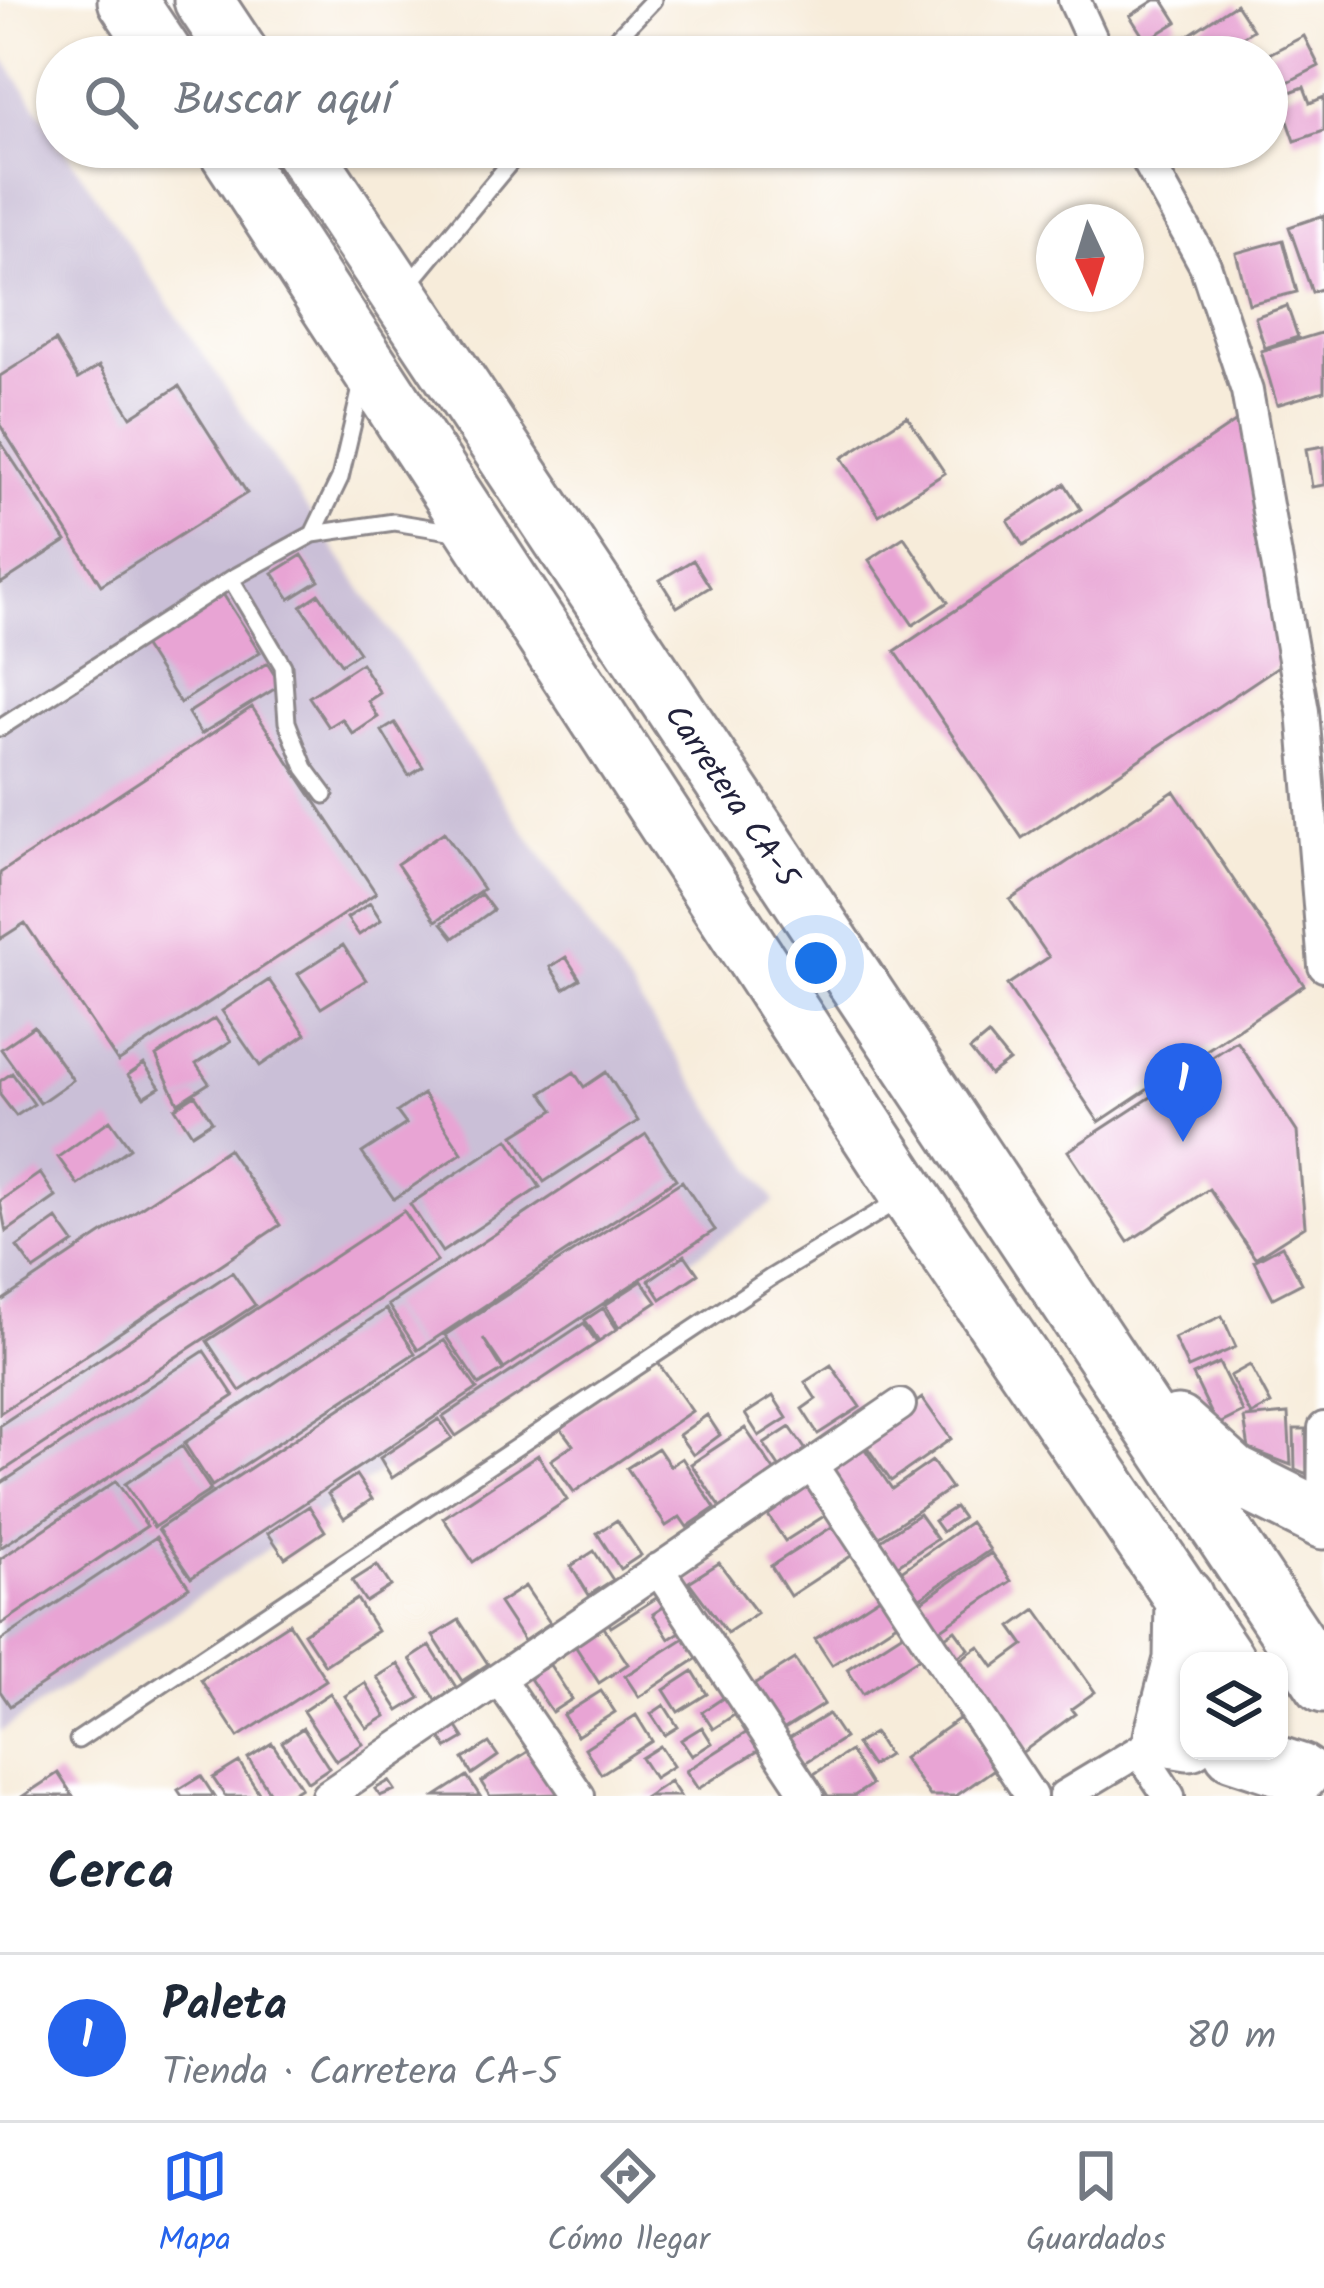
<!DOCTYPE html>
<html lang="es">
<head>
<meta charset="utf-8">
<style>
	body { margin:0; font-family:Kalam,sans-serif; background:#f2f2f3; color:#1f2937 }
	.controls { position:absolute; right:36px; bottom:36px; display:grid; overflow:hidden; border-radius:24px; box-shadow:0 3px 9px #0004 }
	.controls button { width:108px; height:108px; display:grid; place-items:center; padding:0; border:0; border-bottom:3px solid #e0e1e3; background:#fff; color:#1f2937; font:60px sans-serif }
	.compass { position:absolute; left:1036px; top:204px; width:108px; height:108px; border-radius:50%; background:#fff; box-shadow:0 3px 9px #0004; rotate:176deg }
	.you { position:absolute; left:816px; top:963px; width:42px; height:42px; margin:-30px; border:9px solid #fff; border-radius:50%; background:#1a73e8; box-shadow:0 0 0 18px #1a73e833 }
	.badge { display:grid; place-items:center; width:78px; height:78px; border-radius:50%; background:#2563eb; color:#fff; font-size:39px; font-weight:700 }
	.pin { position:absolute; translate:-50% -99px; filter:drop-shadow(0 3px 6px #0008) }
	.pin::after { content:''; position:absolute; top:63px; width:42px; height:36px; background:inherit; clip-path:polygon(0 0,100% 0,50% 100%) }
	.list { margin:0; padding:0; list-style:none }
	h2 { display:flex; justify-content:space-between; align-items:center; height:156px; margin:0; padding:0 48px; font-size:51px }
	h2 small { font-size:39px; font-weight:400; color:#747a83 }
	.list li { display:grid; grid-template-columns:78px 1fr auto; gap:36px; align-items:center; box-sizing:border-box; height:168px; padding:0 48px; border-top:3px solid #e0e1e3 }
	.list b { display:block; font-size:45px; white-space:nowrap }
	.list p { margin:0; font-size:39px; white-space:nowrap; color:#747a83 }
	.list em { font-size:39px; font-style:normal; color:#747a83 }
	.icon { flex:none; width:66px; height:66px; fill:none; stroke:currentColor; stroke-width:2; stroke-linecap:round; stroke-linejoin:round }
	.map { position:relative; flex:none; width:1324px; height:1796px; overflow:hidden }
	.search { position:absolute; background:#fff; box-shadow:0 3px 9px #0004; left:36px; right:36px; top:36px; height:132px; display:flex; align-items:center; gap:30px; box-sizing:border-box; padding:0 42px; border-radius:66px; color:#747a83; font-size:45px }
	.sheet { height:324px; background:#fff }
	nav { display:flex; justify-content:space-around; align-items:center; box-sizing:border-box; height:168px; border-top:3px solid #e0e1e3; background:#fff; font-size:33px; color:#747a83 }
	nav a { display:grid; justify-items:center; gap:6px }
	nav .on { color:#2563eb }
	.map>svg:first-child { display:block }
</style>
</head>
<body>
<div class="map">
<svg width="1324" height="1796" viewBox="0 0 1324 1796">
	<rect width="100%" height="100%" fill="#fff"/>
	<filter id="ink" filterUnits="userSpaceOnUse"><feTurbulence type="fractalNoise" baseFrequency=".00833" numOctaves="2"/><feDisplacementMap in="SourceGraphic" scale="24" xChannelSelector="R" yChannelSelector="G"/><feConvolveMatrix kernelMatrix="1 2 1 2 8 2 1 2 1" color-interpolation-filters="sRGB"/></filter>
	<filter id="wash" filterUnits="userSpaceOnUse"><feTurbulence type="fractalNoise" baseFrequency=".004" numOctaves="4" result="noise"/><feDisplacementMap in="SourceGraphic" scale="48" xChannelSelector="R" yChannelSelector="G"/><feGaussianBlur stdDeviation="2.7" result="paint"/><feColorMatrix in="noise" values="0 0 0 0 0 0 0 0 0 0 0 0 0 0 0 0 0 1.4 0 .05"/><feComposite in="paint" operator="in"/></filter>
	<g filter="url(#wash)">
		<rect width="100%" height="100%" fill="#f7ecda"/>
		<!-- industrial -->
		<path fill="#cabfd7" d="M0 53 57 138V147H63L775 1202 0 1732Z"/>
		<g id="blocks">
			<!-- building -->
			<path fill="#e8a4d4" d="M1155 0H1163L1177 22 1146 41 1130 16Z
				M1236 4 1253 30 1211 57H1188L1178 42Z
				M1304 36 1319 66 1284 84 1269 54Z
				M1304 87 1310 103 1324 97V131L1295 141 1279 96Z
				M1324 215V288L1312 292 1289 227Z
				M1283 240 1297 292 1249 304 1236 253Z
				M1287 306 1298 337 1265 348 1255 317Z
				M1324 332V391L1277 405 1261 351Z
				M55 341 78 379 99 366 131 417 179 386 247 493 101 585 0 425V376Z
				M907 416 945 473 879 515 842 458Z
				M1244 416 1292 657 1022 838 895 651Z
				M0 441 66 541 0 584Z
				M1324 446V485L1312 487 1306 449Z
				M1065 484 1081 509 1023 546 1008 521Z
				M904 537 948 602 913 625 869 560Z
				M302 555 319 581 290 599 273 573Z
				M693 560 710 587 677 607 660 580Z
				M223 594 260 652 180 703 143 645Z
				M319 594 359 652 341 664 301 606Z
				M267 663 281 685 201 734 188 713Z
				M361 663 380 693 368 701 378 717 353 734 342 719 329 727 309 697Z
				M252 707 376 893 118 1062 25 923 0 939V873Z
				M395 723 423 767 409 776 382 731Z
				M1174 791 1304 985 1099 1122 1007 985 1049 957 1010 900Z
				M444 832 483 889 436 921 397 864Z
				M481 894 493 910 454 938 442 923Z
				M370 903 381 920 359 935 347 918Z
				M343 945 366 980 321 1008 298 974Z
				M566 957 580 979 564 989 550 967Z
				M269 980 306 1034 260 1066 222 1011Z
				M215 1018 231 1041 196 1064 209 1083 178 1103 156 1056Z
				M34 1026 73 1080 40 1103 1 1049Z
				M988 1035 1009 1061 990 1075 970 1050Z
				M1237 1041 1297 1132 1305 1226 1255 1258 1209 1189 1128 1242 1068 1151Z
				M144 1064 160 1087 144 1097 128 1075Z
				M574 1072 584 1087 606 1072 638 1121 544 1182 514 1135 554 1110 542 1093Z
				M12 1073 34 1104 16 1116 0 1095V1081Z
				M423 1094 462 1153 394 1199 362 1153 406 1124 397 1112Z
				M195 1095 212 1121 192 1134 175 1108Z
				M110 1120 130 1148 78 1185 58 1157Z
				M646 1134 676 1179 418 1350 388 1305Z
				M508 1139 540 1187 442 1252 410 1204Z
				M228 1149 280 1225 0 1413V1302Z
				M40 1173 56 1197 6 1232 0 1201Z
				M682 1181 715 1230 504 1369 483 1338 503 1370 479 1385 445 1335Z
				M404 1211 437 1261 240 1391 207 1341Z
				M57 1219 74 1243 34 1270 17 1247Z
				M1282 1246 1302 1283 1273 1298 1254 1261Z
				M685 1255 698 1274 661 1299 649 1280Z
				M232 1272 255 1305 0 1473V1425Z
				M642 1281 657 1302 619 1327 605 1305Z
				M603 1308 617 1329 599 1341 585 1320Z
				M386 1309 415 1353 212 1486 184 1443Z
				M1222 1316 1236 1347 1188 1368 1174 1338Z
				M584 1323 597 1343 456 1436 443 1417Z
				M444 1340 477 1389 191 1578 158 1529Z
				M204 1351 234 1396 0 1548V1484Z
				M656 1360 692 1411 574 1492 551 1460 573 1445 559 1426Z
				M1219 1363 1243 1412 1217 1425 1193 1375Z
				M831 1365 860 1407 818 1434 802 1409 816 1399 805 1382Z
				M1250 1365 1271 1404 1251 1415 1230 1376Z
				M773 1396 787 1418 759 1436 745 1414Z
				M922 1398 951 1439 891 1481 862 1440Z
				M1288 1414 1291 1465 1249 1449 1244 1418Z
				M707 1415 720 1435 693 1455 679 1435Z
				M439 1419 452 1438 392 1478 380 1458Z
				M790 1427 808 1453 782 1471 764 1444Z
				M745 1428 775 1472 721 1508 691 1464Z
				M1294 1429H1306L1307 1474 1295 1469Z
				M860 1442 892 1489 932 1461 951 1488 874 1540 824 1466Z
				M182 1446 211 1490 154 1527 125 1484Z
				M658 1448 670 1466 682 1458 715 1508 687 1527 680 1517 666 1526 627 1468Z
				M538 1455 567 1500 473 1562 443 1518Z
				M356 1475 372 1499 344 1518 328 1494Z
				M116 1481 147 1526 0 1625V1559Z
				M813 1482 832 1511 785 1541 766 1512Z
				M309 1506 325 1531 285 1558 268 1533Z
				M955 1507 963 1518 942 1532 934 1521Z
				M919 1514 937 1539 895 1567 878 1542Z
				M617 1520 641 1555 620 1569 597 1533Z
				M841 1521 860 1550 790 1596 771 1566Z
				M970 1522 990 1550 916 1601 897 1574Z
				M156 1537 189 1587 10 1706 0 1691V1641Z
				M594 1551 613 1580 589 1595 571 1566Z
				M991 1553 1011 1581 937 1632 918 1604Z
				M719 1563 757 1613 727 1633 689 1582Z
				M377 1565 391 1586 366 1602 352 1581Z
				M653 1583 661 1595 611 1627 604 1615Z
				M525 1586 550 1623 524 1641 499 1603Z
				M883 1595 900 1621 832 1665 815 1639Z
				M357 1599 377 1631 325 1665 304 1633Z
				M671 1602 688 1627 669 1639 653 1614Z
				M1036 1609 1095 1692 1071 1709 1075 1714 1020 1754 955 1663 979 1646 994 1667 1024 1645 1011 1627Z
				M459 1620 488 1664 462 1681 433 1636Z
				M289 1623 326 1680 238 1737 201 1680Z
				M601 1623 628 1664 599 1683 572 1641Z
				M955 1630 969 1649 950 1662 936 1643Z
				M906 1631 922 1656 863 1694 847 1669Z
				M686 1637 699 1657 639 1697 625 1676Z
				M430 1646 456 1687 436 1700 410 1659Z
				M795 1659 824 1704 778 1733 749 1688Z
				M398 1664 420 1698 399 1711 377 1677Z
				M550 1665 572 1699 552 1712 529 1677Z
				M693 1671 707 1694 678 1712 664 1690Z
				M365 1683 386 1716 367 1728 345 1696Z
				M601 1691 615 1712 577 1736 563 1715Z
				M330 1693 363 1744 336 1761 303 1711Z
				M729 1694 740 1711 713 1729 702 1712Z
				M664 1705 678 1727 665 1735 651 1714Z
				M828 1714 844 1738 800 1766 784 1741Z
				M636 1715 652 1741 601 1774 585 1748Z
				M960 1718 996 1768 956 1796H930L903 1758Z
				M455 1724 464 1738 447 1748 439 1735Z
				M702 1727 712 1743 692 1756 681 1740Z
				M303 1728 329 1768 308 1782 282 1742Z
				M749 1731 761 1749 698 1789 686 1771Z
				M874 1733 888 1755 871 1766 856 1744Z
				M272 1743 301 1787 287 1796H272L248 1758Z
				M489 1743 498 1756 472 1774 463 1759Z
				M660 1746 673 1766 654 1778 641 1758Z
				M532 1749 562 1794 490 1796 481 1782Z
				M850 1751 871 1785 854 1796H828L814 1774Z
				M239 1762 261 1796H225L213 1778Z
				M58 1773 73 1796H23Z
				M201 1776 214 1796H182L178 1790Z
				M467 1776 480 1796H436Z
				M389 1781 395 1790 380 1796 375 1789Z
				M670 1781 680 1796H647Z"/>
		</g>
	</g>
	<g filter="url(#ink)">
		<use href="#blocks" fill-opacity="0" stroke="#8c878a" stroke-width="3"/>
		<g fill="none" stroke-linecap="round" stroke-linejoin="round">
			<defs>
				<path id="lane" d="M599 57 653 0
					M406 288 523 147
					M313 534 340 478 362 384
					M231 579 283 666 287 722 305 768 325 795
					M0 728 231 579 313 534 394 522 455 532
					M78 1740 770 1278 901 1199"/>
				<path id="street" d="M1074 0 1100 57
					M1140 147 1205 265 1247 391 1303 711 1324 966
					M813 1467 1031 1796
					M1323 1519 1324 1428
					M658 1569 808 1796
					M499 1679 579 1796
					M1139 1751 1169 1796
					M327 1796 900 1405
					M1064 1796 1174 1730"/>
				<path id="highway" d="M127 0 165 57
					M203 0 241 57
					M226 147 909 1194 1226 1661
					M301 147 1324 1684
					M1178 1425 1234 1475 1324 1520
					M1184 1597 1183 1660 1163 1737 1189 1741
					M1233 1751 1300 1773"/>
			</defs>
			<!-- lane casing -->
			<use href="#lane" stroke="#8c878a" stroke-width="21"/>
			<!-- street casing -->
			<use href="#street" stroke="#8c878a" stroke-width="36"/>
			<!-- highway casing -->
			<use href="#highway" stroke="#8c878a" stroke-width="63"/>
			<!-- lane -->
			<use href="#lane" stroke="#fff" stroke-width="15"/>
			<!-- street -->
			<use href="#street" stroke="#fff" stroke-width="30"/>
			<!-- highway -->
			<use href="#highway" stroke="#fff" stroke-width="57"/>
		</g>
	</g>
	<g text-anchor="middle" stroke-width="10" stroke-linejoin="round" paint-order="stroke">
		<!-- street labels -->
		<g font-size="33" fill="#22223b" stroke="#fff">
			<text transform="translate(733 795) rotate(56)" y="12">Carretera CA-5</text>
		</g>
	</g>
</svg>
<div class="controls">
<button><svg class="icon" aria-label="layers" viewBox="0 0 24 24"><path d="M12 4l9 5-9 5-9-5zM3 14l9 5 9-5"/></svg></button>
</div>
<svg class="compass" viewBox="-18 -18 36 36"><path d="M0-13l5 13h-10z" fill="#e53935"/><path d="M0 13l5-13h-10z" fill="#747a83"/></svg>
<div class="you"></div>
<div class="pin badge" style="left:1183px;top:1142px">1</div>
<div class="search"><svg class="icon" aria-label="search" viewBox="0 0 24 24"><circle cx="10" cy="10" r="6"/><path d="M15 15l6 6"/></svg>Buscar aquí</div>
</div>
<section class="sheet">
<h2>Cerca<small></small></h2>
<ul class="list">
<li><span class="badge">1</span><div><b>Paleta</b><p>Tienda · Carretera CA-5</p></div><em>80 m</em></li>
</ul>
</section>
<nav>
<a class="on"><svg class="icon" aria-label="map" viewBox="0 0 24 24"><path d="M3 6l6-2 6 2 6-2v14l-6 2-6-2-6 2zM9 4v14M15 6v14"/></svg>Mapa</a>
<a><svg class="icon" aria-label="directions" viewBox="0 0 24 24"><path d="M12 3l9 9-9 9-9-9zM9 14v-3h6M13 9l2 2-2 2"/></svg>Cómo llegar</a>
<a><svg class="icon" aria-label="saved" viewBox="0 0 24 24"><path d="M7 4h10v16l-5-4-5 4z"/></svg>Guardados</a>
</nav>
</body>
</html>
